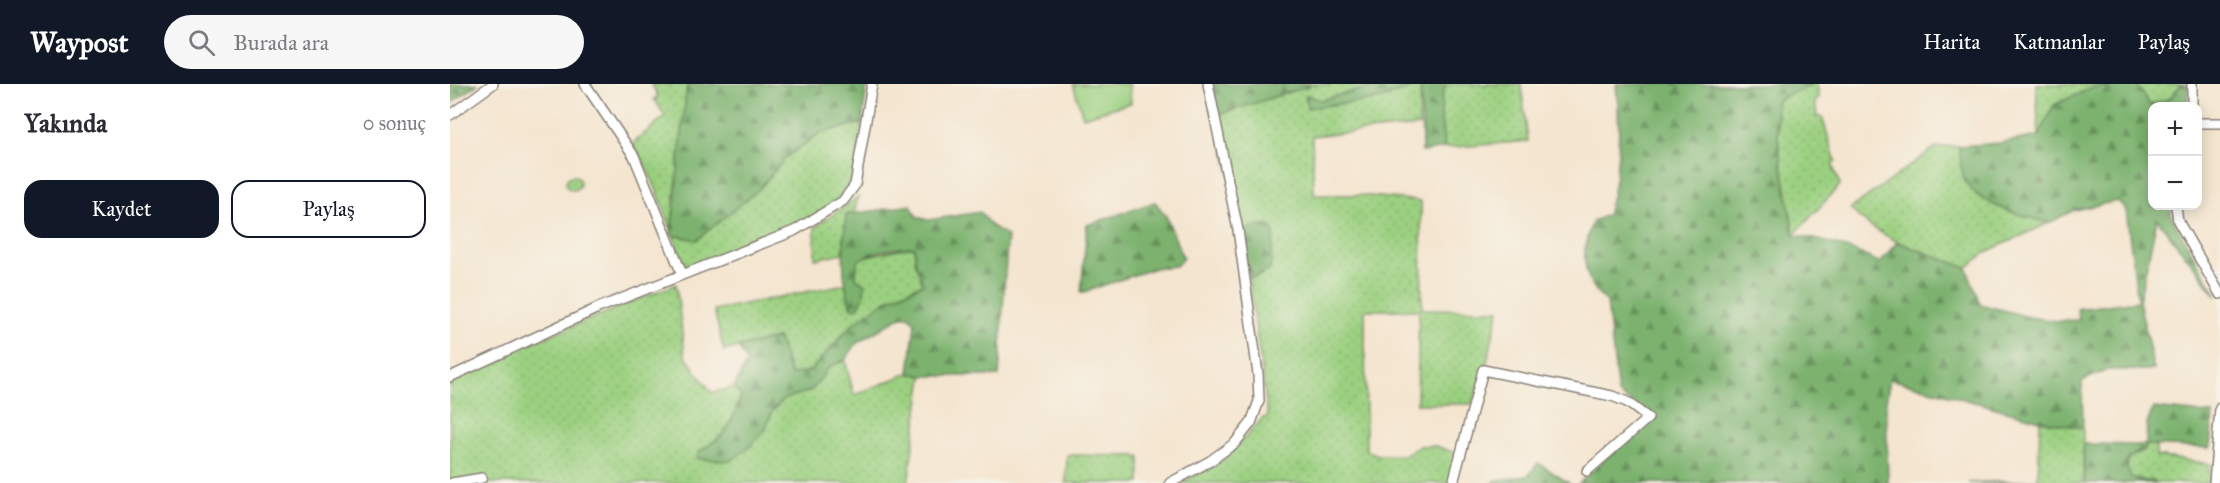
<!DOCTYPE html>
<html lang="tr">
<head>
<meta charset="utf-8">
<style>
	body { margin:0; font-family:"IM FELL Great Primer",serif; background:#f7f7f7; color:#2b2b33 }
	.controls { position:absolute; right:18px; top:18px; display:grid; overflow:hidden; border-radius:12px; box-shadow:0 3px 15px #0003 }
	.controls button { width:54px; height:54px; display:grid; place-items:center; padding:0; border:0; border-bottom:2px solid #e1e1e2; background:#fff; color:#2b2b33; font:30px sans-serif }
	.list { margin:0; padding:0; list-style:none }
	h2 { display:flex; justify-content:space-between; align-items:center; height:78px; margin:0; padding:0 24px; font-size:26px }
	h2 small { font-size:20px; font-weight:400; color:#7c7c81 }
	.actions { display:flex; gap:12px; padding:18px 24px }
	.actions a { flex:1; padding:14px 0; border:2px solid #111827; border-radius:18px; text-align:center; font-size:21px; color:#111827 }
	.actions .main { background:#111827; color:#fff }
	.icon { flex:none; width:33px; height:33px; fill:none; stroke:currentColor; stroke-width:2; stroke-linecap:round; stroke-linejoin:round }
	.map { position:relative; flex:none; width:1770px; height:399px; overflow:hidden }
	header { display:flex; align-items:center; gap:36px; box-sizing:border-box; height:84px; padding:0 30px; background:#111827; color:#fff }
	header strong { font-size:28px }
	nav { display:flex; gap:33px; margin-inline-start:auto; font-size:21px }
	.search { width:420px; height:54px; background:#f7f7f7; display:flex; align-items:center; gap:15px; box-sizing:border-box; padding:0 21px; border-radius:33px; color:#7c7c81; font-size:22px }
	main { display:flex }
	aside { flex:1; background:#fff }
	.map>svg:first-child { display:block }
</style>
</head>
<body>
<header>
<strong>Waypost</strong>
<div class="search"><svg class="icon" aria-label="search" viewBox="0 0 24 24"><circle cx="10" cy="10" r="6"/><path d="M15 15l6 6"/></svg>Burada ara</div>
<nav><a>Harita</a><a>Katmanlar</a><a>Paylaş</a></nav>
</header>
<main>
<aside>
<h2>Yakında<small>0 sonuç</small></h2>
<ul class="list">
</ul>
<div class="actions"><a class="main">Kaydet</a><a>Paylaş</a></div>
</aside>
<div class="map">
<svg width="1770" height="399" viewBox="0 0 1770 399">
	<defs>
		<pattern id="grass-dots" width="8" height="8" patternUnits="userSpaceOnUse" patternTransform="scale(1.5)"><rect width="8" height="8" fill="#9bd080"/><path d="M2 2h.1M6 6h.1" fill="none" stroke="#85b26e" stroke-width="1.8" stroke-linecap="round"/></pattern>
		<pattern id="forest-firs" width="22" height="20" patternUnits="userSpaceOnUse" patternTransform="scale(1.5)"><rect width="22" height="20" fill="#7cb26e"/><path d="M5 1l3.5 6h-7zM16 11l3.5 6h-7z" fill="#65905a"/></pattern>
	</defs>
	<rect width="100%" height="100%" fill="#f7f3e8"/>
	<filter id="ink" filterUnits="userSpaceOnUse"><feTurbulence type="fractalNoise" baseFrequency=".0167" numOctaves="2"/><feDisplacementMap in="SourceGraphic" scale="12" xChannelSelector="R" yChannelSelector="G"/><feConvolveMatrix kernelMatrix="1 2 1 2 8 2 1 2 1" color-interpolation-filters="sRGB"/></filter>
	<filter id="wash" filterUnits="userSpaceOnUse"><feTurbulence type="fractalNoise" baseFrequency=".008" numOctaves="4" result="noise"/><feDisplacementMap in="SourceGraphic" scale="24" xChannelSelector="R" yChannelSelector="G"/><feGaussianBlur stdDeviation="1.35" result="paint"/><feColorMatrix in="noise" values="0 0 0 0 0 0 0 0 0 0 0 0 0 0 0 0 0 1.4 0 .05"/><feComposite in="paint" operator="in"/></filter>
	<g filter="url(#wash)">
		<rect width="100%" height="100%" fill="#f4e5cf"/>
		<!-- grass -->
		<path fill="url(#grass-dots)" stroke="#5c764e" stroke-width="1.5" d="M201 0H237L221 151 309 105 336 73 370 49 412 39C409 59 408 84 399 102 383 134 271 171 236 184 219 146 207 94 182 60L215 32 204 15 208 12Z
			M859 0H932L871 16 856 11 857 24 931 15 971 0 969 42 862 52 864 111H909L971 117 972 225 1049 226 1036 283 1022 320H967L969 226H915L916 366 928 371H955L970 362H986L1008 370 1000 399H731L765 382 780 370 813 334 818 333 799 195 813 190 809 142 792 147 767 31 859 2Z
			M996 0H1071L1078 57 995 64C991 42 988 21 996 0Z
			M1362 0H1367L1369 15 1365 16 1367 33H1372L1386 78 1382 80 1390 101 1344 151 1329 66 1326 18C1337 7 1350 9 1362 0Z
			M1586 0H1665L1641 4 1604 21 1589 52Z
			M1686 0H1738V4L1731 1 1719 15 1700 21Z
			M1509 62 1514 94 1528 112 1599 139 1538 167 1517 184C1475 169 1432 157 1400 125L1486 63Z
			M116 99a7 7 0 1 1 14 0a7 7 0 1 1-14 0Z
			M408 113 404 129 396 131 393 169 365 175V143Z
			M464 162 466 181 474 199 435 217 404 239 360 287 341 291 328 254 274 267 264 226 396 200 398 214 406 194 407 178 413 173Z
			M226 200 235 272 262 309 284 303 291 312C281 342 277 352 249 368L315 345 322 327 334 315 362 306 379 283 395 276 404 311 459 289 473 292 458 399H0V298L64 266Z
			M1590 336 1633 344V399H1588Z
			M1696 361H1706V372L1760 380 1759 399H1705L1704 396 1695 397 1681 393 1675 381 1679 373 1688 370Z
			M617 371 690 372V399H616Z"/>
		<!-- forest -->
		<path fill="url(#forest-firs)" stroke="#4c6745" stroke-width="1.5" d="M0 0H28L0 20Z
			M237 0H417L412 39 370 49 336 73 309 105 247 156 221 151Z
			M762 0H859V2L767 31Z
			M932 0H968L931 15 857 24 856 11 871 16Z
			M971 0H996C988 21 991 42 995 64L972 68Z
			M1166 0H1362C1350 9 1337 7 1326 18L1329 66 1344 151C1375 156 1402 164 1430 179L1447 158 1517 184 1530 220 1579 233 1608 237 1629 236 1627 225 1688 217 1676 126 1668 117 1624 126 1599 139C1572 131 1526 122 1514 94 1510 86 1511 72 1509 62L1550 59 1589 52 1604 21 1641 4 1686 0 1700 21 1719 15 1731 1 1738 4V22H1702V122H1721V132L1767 212 1707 135 1689 217 1704 286H1657L1632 297 1633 344 1590 336 1440 295 1436 317 1438 399H1129L1202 332 1168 310 1157 218C1131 196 1130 167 1143 137L1157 131C1170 89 1171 43 1166 0Z
			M705 118 716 132 733 174 726 182 705 184 631 209 637 141Z
			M461 121 467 133 478 136 530 128 540 141 558 153C553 199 553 245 549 292H473L459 289 465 239 459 232 448 234 407 259 395 276 379 283 362 306 334 315 322 327 316 345 297 365 281 377 247 375 248 368C277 352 281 342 291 312L284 303 297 278 288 263 328 254 341 291 360 287 404 239 435 217 473 200 466 181 464 163C446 164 421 166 407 178L406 194 415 200 414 212 408 224H402C390 194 393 161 396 131Z
			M809 142H821L824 149 820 186 799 195 792 147Z
			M1703 324 1763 330 1760 364 1696 361 1695 366 1679 373 1676 381 1681 393 1695 397 1704 396 1705 399H1635L1633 360 1696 361 1697 340Z
			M1088 379 1119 399H1043L1046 396 1078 392Z
			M1588 396V399H1518Z"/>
		<!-- garden -->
		<path fill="#9bd080" stroke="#5c764e" stroke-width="1.5" d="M623 0H679L681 19 633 33Z"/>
	</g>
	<g filter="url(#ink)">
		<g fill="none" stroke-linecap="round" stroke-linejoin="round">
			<defs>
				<path id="minor" d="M135 0 184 72 232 190
					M1742 0V22
					M0 31 43 0
					M1748 39H1770
					M1726 122 1728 137 1770 210
					M0 293 148 224 344 147 393 117 405 101 422 0
					M2 399 32 394
					M720 399 760 377 785 359 801 339 809 317 808 290 788 146 758 0
					M1003 399 1033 286 1162 312 1177 318 1198 334 1137 387
					M1764 399 1770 324"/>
			</defs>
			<!-- minor casing -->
			<use href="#minor" stroke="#888076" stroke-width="12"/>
			<!-- minor -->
			<use href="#minor" stroke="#fff" stroke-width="9"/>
		</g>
	</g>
</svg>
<div class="controls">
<button>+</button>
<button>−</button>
</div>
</div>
</main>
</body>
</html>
